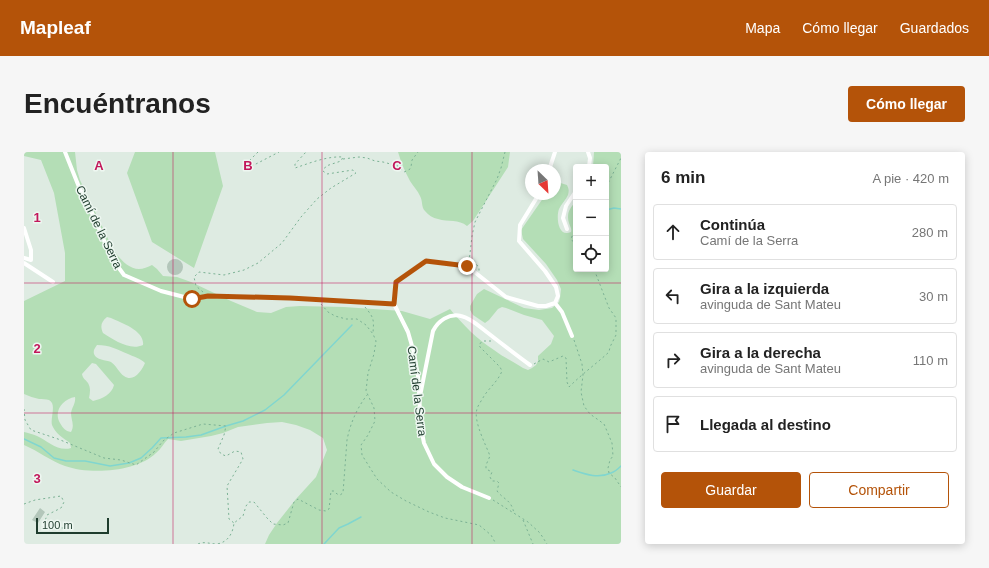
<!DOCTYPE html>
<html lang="es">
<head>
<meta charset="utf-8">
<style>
	body { margin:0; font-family:Arial,sans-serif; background:#f6f6f6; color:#222 }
	.controls { position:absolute; right:12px; top:12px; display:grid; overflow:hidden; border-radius:4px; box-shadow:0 2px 10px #0003 }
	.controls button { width:36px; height:36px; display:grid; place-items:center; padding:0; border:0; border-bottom:1px solid #e0e0e0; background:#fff; color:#222; font:20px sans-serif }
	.compass { position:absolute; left:501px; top:12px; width:36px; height:36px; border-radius:50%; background:#fff; box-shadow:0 2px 10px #0003; rotate:155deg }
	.scale { position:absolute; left:12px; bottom:10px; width:73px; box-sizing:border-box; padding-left:4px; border:2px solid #1e3c2d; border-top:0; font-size:11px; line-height:14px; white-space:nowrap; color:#1e3c2d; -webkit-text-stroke:3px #eef7f1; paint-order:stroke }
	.stop { position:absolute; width:12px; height:12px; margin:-9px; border:3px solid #b45309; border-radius:50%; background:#fff }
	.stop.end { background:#b45309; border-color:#fff; box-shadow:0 1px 4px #0008 }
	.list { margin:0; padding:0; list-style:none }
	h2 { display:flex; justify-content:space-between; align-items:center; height:52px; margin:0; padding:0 16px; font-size:17px }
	h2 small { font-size:13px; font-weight:400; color:#767676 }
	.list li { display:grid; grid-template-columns:26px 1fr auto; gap:12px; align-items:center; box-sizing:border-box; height:56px; margin:0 8px 8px; padding:0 8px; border:1px solid #e0e0e0; border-radius:4px }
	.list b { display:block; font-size:15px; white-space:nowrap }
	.list p { margin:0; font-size:13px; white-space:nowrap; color:#767676 }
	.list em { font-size:13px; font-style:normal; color:#767676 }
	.actions { display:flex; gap:8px; padding:12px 16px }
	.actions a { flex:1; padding:9px 0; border:1px solid #b45309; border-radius:4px; text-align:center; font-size:14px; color:#b45309 }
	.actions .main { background:#b45309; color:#fff }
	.icon { flex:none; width:22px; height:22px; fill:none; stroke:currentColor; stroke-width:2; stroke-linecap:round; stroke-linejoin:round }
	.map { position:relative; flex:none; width:597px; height:392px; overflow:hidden; border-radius:4px }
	header { display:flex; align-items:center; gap:24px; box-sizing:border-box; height:56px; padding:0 20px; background:#b45309; color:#fff }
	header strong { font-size:19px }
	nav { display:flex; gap:22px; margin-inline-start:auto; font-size:14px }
	.intro { display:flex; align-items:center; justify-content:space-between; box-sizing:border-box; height:96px; padding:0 24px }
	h1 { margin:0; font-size:28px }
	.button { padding:10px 18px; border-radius:4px; background:#b45309; color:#fff; font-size:14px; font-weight:700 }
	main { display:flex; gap:24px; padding:0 24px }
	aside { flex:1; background:#fff; border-radius:4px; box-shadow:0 2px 10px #0003 }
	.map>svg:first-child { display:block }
</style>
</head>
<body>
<header>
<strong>Mapleaf</strong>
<nav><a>Mapa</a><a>Cómo llegar</a><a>Guardados</a></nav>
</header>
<div class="intro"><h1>Encuéntranos</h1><a class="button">Cómo llegar</a></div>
<main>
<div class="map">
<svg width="597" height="392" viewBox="0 0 597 392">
	<rect width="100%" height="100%" fill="#deebe2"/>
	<!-- green -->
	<path fill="#b4deb6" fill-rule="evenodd" d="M0 0H51L53 18 56 28 87 93C92 103 103 117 115 117 119 117 124 115 128 113L133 117 139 124 153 125 167 130 207 149 233 160 247 161 262 155 276 154 320 155 378 159 406 167 426 157C439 173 453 187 470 198 479 205 490 210 499 216L504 218 508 216 512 213 514 209V204L527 192 530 184 518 168 500 163 482 156 478 155 474 157 465 168 461 171 449 163 446 158V154L453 142 460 137 500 156 515 158 528 156 535 150 536 146 537 137 533 128 522 112 499 87 497 78 522 42H531V31C535 30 539 32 543 33 545 37 545 39 544 43 542 48 537 52 535 57 532 65 534 86 547 80 548 76 546 75 545 71 542 62 546 55 552 50V117H582V15H569L570 0H597V392H241L245 383 253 371 272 347 292 325 303 298 299 286 286 278 272 273 258 270 243 271 214 275 199 281 187 284 157 289 144 287C140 291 137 297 132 301 113 320 66 323 41 314 27 309 14 299 0 293V280C4 281 9 282 13 284 24 289 34 300 47 296L46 291C39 286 31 281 28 273 26 266 33 252 25 248 22 247 18 247 15 247 10 246 5 244 0 242V149L41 129V101L30 41 17 8 0 4ZM83 165 87 166C98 171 121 179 119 193 106 199 90 188 79 181 76 174 77 170 83 165ZM73 193C86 193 92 197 104 202 110 205 116 206 121 211 118 218 110 231 100 224 95 221 93 214 87 210 82 208 72 208 70 202 69 198 71 196 73 193ZM68 211 72 212 90 233C88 242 78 247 69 249L65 246C66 241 67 236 64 231 61 227 59 227 58 222ZM51 245C52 251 48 255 47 261 47 268 51 273 47 280 41 279 39 276 36 271 29 259 39 247 51 245Z
		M111 0H191L199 34 170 116 128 90 103 21Z
		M374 0H486L484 15 449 69 443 74C435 67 424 70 414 67 409 66 404 63 401 59 397 55 399 49 396 44 394 39 389 34 386 29 381 20 377 10 374 0Z"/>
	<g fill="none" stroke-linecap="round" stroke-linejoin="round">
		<!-- stream -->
		<path stroke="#80d6cf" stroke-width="1.5" d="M582 58 590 56 597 57
			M0 287 17 295 30 306 42 309H61L86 314 105 311 117 306 128 296 137 286 162 285 177 283 202 274 219 269 241 258 260 243 328 173
			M549 318C561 322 574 327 587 321 590 320 594 317 597 314
			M300 392 315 376 324 372 337 365"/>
	</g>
	<!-- building -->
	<path fill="#b3c6ba" d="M143 115a8 8 0 1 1 16 0a8 8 0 1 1-16 0Z
		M16 356 21 360 14 371 8 368Z"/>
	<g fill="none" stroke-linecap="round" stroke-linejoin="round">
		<!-- path -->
		<path stroke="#7bb194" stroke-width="1" stroke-dasharray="2 3" stroke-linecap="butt" d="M234 0 223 11 222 15 230 13 255 0
			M319 7 335 5 343 6 351 9 359 10 374 14 380 20 385 18 387 15 388 8 394 0
			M582 35 597 6
			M552 82H549L547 87 552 93
			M445 106 455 115V119
			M445 110 448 84 451 70 473 27 477 16 481 0
			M179 140 172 134 170 125 175 120 200 123 220 118 234 111 258 91 277 65 293 47 307 36 332 21 329 18 303 22 299 19 302 14 317 9 319 5C303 4 286 11 271 16V12L282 0
			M297 152 304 160 311 164 322 167H333L342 173 349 182 352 189 350 202 344 221 342 239 350 256 351 269 344 283 337 293 338 303 353 327 367 340 382 349 405 360 421 366 455 373 467 383 472 392
			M341 155C350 166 350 167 349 181
			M550 188 558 212 559 223 557 240 560 254 566 262 580 272 588 291 589 304 586 308 584 316 585 321 591 326 597 335
			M467 189H460L455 192 456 195 476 215 478 219C474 229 466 235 460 244 458 248 454 253 453 257 449 269 462 293 466 304L462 313V317L468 320 466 325 468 329H473L475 331 473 339C480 348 488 348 490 362
			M510 212 519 207 525 210 539 204 542 206 543 230 545 235C558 222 572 212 585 200L586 195 592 183V166L585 156 570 117
			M0 257 1 268 7 278 34 287 80 306 97 308 112 313 130 300 139 289 150 281 179 272 202 274 200 283 194 297 197 302 202 304 211 299 217 300 219 307 203 334 205 367 210 371
			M469 348 504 370 516 381 523 392
			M0 352 11 348 37 344 40 350 37 356 23 363 20 372 31 376H45
			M499 368 509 392
			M174 392C180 389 186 392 193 392 205 390 209 380 210 371L219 364 222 354 225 350H230L243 366 249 372 259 373 264 371 270 350 274 347 295 358 302 359 305 357 307 339H310L313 342 316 343 319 341 323 288C326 272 333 256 343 243"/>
		<!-- minor -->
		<path stroke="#fff" stroke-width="4" d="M41 0 55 35 70 65 87 105 100 123 137 139 168 147 184 144 266 146 370 152
			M564 0 566 6 565 15
			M525 18 531 0
			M0 76 7 98V108L0 106
			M543 77 539 66 542 54 552 39
			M0 111 29 130
			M531 151 538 160 548 184
			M370 152 372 130 402 109 443 114 482 145 514 154H522L531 151 534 144 532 135 521 119 495 89 496 73 515 42
			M370 152 384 180 390 201 394 224 397 276 400 291 410 312 423 325 438 335 465 346
			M396 244 409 179C414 169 425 161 437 164 447 166 456 175 464 181 478 192 492 203 506 213"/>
	</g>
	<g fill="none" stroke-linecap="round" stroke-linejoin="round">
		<!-- route -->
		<path stroke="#b45309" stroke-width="5" d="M168 147 184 144 266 146 370 152 372 130 402 109 443 114"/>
	</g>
	<!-- grid -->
	<path fill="none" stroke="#c2185b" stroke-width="1" stroke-opacity="0.55" d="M149 0V392M298 0V392M448 0V392M0 131H597M0 261H597"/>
	<g text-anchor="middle" stroke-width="3" stroke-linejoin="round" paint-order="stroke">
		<!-- street labels -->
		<g font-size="12" fill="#1e3c2d" stroke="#eef7f1">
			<text transform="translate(75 75) rotate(64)" y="4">Camí de la Serra</text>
			<text transform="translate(393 239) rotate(83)" y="4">Camí de la Serra</text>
		</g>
	</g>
	<g font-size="13" text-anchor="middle" font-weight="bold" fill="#c2185b" stroke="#eef7f1" stroke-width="3" stroke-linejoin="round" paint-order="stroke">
		<text x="75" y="18">A</text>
		<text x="224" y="18">B</text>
		<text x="373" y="18">C</text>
		<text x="13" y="70">1</text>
		<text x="13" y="201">2</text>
		<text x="13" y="331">3</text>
	</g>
</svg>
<div class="controls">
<button>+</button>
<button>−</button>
<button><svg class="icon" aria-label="locate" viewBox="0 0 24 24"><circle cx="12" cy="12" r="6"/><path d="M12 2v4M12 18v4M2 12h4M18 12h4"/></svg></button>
</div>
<svg class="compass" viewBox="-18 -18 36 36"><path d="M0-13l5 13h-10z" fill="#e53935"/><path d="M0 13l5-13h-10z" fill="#767676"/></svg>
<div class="scale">100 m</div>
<div class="stop" style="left:168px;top:147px"></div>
<div class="stop end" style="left:443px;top:114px"></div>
</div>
<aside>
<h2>6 min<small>A pie · 420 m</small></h2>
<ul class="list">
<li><svg class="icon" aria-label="ahead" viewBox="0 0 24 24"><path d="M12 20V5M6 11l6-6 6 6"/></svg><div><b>Continúa</b><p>Camí de la Serra</p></div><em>280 m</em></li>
<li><svg class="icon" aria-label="left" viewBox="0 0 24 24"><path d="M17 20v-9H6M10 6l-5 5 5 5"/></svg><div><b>Gira a la izquierda</b><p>avinguda de Sant Mateu</p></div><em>30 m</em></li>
<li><svg class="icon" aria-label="right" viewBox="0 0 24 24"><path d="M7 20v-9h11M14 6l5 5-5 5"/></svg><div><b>Gira a la derecha</b><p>avinguda de Sant Mateu</p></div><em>110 m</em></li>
<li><svg class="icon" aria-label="arrive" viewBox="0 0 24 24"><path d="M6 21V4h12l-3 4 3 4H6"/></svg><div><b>Llegada al destino</b></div></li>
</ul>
<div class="actions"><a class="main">Guardar</a><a>Compartir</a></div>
</aside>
</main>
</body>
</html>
